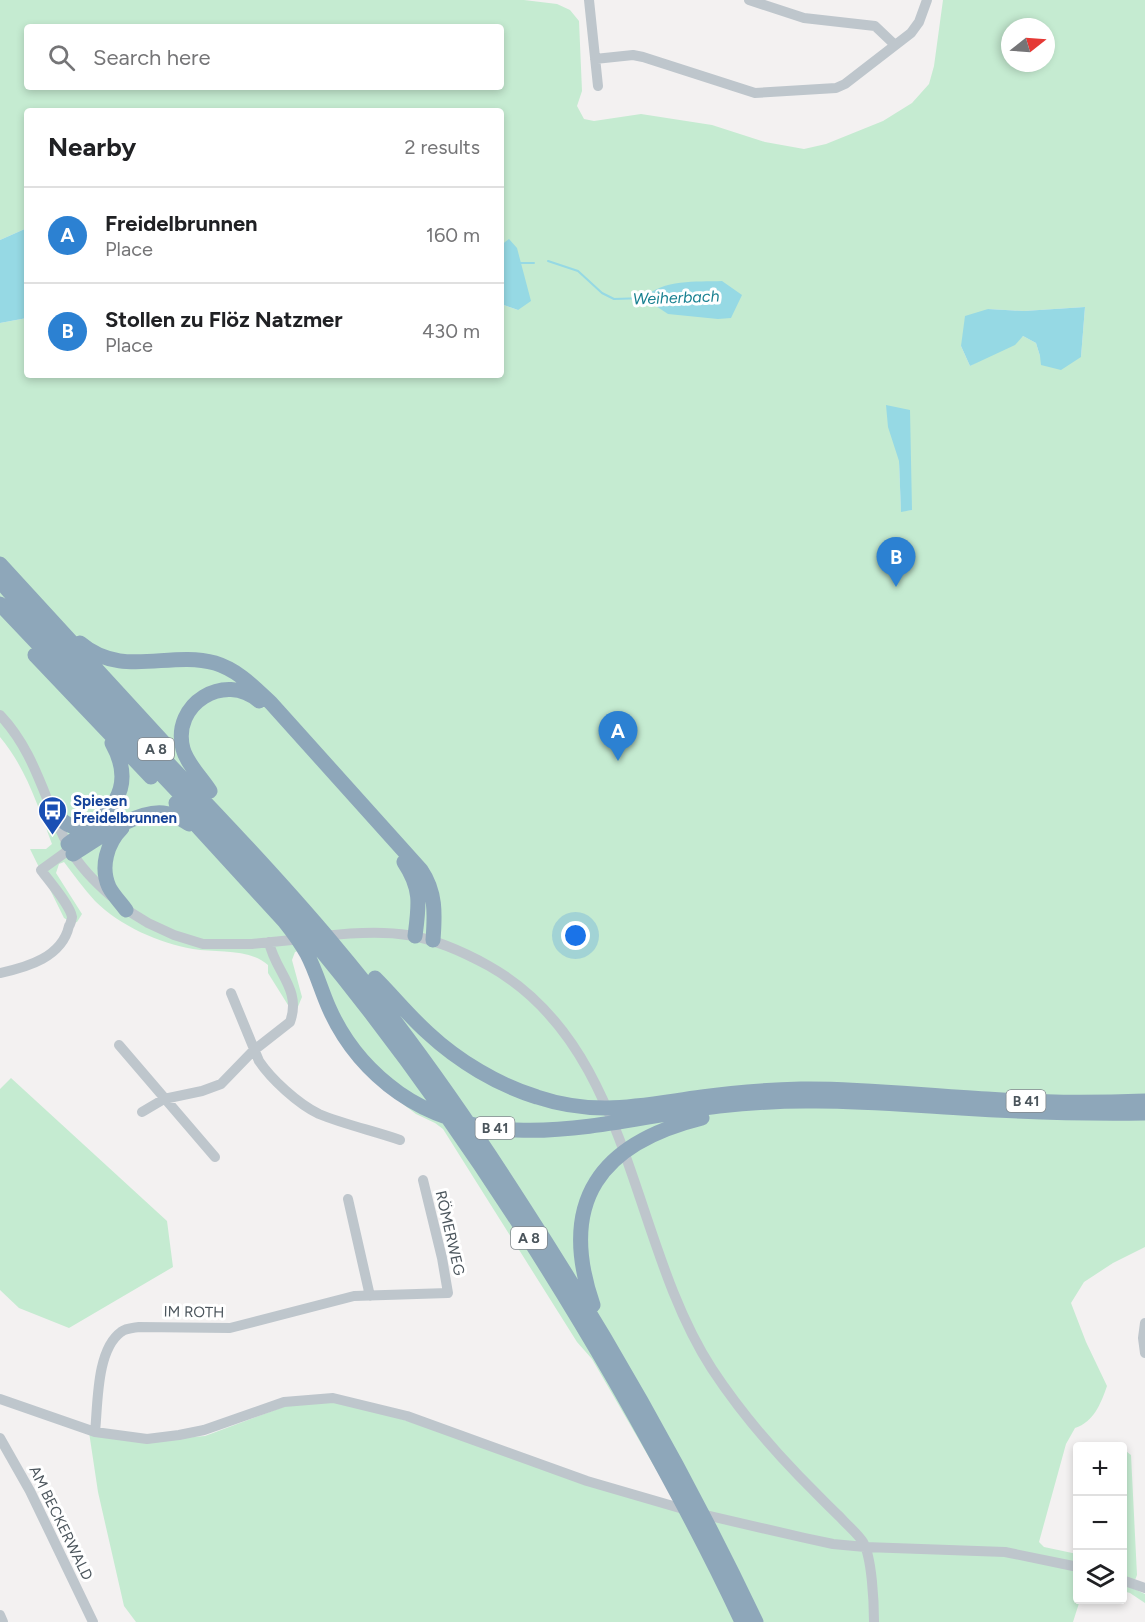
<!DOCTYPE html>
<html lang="en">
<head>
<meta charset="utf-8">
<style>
	body { margin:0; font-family:Figtree,sans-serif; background:#f2f2f2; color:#202124 }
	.controls { position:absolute; right:18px; bottom:18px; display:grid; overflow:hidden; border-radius:6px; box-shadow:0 3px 9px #0003 }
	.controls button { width:54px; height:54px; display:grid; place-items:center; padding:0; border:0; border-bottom:2px solid #e0e0e0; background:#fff; color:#202124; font:30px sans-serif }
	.compass { position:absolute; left:1001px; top:18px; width:54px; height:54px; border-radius:50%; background:#fff; box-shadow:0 3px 9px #0003; rotate:73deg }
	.you { position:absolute; left:576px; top:936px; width:21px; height:21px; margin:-15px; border:4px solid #fff; border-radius:50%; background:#1a73e8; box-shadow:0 0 0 9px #1a73e833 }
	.badge { display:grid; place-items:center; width:39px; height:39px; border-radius:50%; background:#2c81d2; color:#fff; font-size:20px; font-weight:700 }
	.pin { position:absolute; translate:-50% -50px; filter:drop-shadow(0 2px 3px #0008) }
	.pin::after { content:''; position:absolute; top:32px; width:21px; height:18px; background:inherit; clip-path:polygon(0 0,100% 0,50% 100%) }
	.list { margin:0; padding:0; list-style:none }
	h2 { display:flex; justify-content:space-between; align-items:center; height:78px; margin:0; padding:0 24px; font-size:26px }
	h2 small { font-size:20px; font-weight:400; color:#757577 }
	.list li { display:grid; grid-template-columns:39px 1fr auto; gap:18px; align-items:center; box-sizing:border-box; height:96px; padding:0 24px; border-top:2px solid #e0e0e0 }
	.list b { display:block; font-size:22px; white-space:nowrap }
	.list p { margin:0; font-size:20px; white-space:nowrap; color:#757577 }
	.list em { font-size:20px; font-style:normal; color:#757577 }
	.icon { flex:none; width:33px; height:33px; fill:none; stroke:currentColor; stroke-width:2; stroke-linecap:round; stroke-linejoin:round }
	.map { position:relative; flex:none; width:1145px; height:1622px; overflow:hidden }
	.search { position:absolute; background:#fff; box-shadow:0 3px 9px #0003; left:24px; top:24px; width:480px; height:66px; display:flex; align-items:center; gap:15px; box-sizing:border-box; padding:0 21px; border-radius:6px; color:#757577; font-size:22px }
	.panel { position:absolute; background:#fff; box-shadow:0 3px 9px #0003; left:24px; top:108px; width:480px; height:270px; border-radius:6px }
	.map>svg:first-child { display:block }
</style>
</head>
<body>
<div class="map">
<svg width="1145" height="1622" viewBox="0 0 1145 1622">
	<rect width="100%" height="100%" fill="#f3f1f1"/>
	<!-- green -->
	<path fill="#c5ebd1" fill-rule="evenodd" d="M0 0H524L557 4 570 10 579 21 582 91 577 106 584 119 594 121 641 114 712 125 765 142 804 149 826 144 883 121 912 103 929 84 934 66 943 0H1145V1247L1113 1263 1084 1282 1071 1303 1086 1342 1107 1386C1101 1403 1094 1422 1075 1428L1066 1444 1039 1542 1044 1547 1077 1554 1078 1600H1080L1073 1622H136L124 1606 98 1492 89 1432 148 1441 205 1436 286 1406 334 1400 401 1419 679 1509 592 1359 577 1342 443 1129 435 1123 416 1114 382 1088 298 951 295 952 292 960 302 997 297 1009 288 1005 268 973V965C249 948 217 953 193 949 159 943 120 926 95 901 84 889 74 875 64 862L59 864 56 873 82 914 77 922 73 923 64 918 30 849H46L52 844C38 806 26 768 0 737V323L27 318V375H501V304L518 310C519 286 525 259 509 240L501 245V111H27V228L0 240ZM27 27H501V87H27ZM1010 27H1046V63H1010ZM1085 307 1081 357 1040 356 1036 343 1023 336 970 366 961 346 988 309 1024 311ZM899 461 912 510 901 511Z
		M11 1078 167 1221 173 1267 69 1328 19 1308 0 1290V1089Z
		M1122 1448 1131 1455 1137 1575 1132 1588 1145 1594V1603L1130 1593 1123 1591Z"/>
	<!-- water -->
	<path fill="#96d9e4" d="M27 228V318L0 323V240Z
		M509 239 517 248 531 301 518 310 501 304V245Z
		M722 281 742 295 731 318 718 319 668 314 644 298C663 279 696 282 722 281Z
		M1085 307 1081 357 1061 370 1041 365 1040 356 1036 343 1023 336 1015 345 970 366 961 346 965 316 988 309 1024 311Z
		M886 405 910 410 912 510 901 512 899 461 888 427Z"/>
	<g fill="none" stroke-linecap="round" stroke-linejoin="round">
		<!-- stream -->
		<path stroke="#96d9e4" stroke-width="2" d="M548 261 578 271 602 293 614 299 645 298
			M519 263H534"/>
		<!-- minor -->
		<path stroke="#bec6cc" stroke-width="10" d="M589 0 598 86
			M749 0 804 18 875 26 895 45
			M595 59 633 55 643 57 755 93 836 88 845 84 911 33 919 22 927 0
			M0 715C38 755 45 806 71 851 81 868 96 883 111 896
			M122 907 148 923 174 935 203 944H252L302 939
			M323 936C392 928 428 932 489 966 633 1047 629 1241 712 1369 737 1407 767 1443 799 1476 813 1490 826 1504 840 1517 847 1525 857 1533 863 1542 872 1557 874 1603 874 1622
			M0 973C28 967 62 957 69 926 70 926 72 918 72 917 70 905 49 881 41 870L70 849
			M231 993 259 1061C271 1079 298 1104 319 1114 343 1124 374 1131 400 1140
			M119 1045 215 1157
			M142 1112 164 1099 202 1091 221 1084 253 1051 290 1022C302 989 275 972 269 942
			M348 1199 370 1296
			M1145 1323 1143 1338 1145 1353
			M0 1399 95 1432 147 1439 179 1435 204 1430 284 1402 333 1398 407 1416 587 1481 697 1513 805 1538 833 1544 865 1547 1005 1552 1078 1567
			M95 1432C98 1405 96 1350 121 1332 126 1328 133 1328 139 1327L230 1328 354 1296 448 1293 442 1258 423 1180
			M0 1438 30 1491 93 1622
			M1122 1580 1145 1588
			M0 1615 3 1622"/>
		<!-- highway -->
		<path stroke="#8ea7ba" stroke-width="15" d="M0 564 166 745
			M0 581C107 706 228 819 334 945 404 1028 466 1117 524 1208 610 1341 688 1479 756 1622
			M0 604 257 875C395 1030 511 1201 615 1381 660 1460 704 1540 742 1622
			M80 643C122 679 169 650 215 663 238 670 254 687 271 703L421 870C436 892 435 914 433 940
			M35 655 151 777
			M210 791C202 778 187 764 183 749 171 704 225 671 259 701
			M176 803 285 922
			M55 813C64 825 75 830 90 827
			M122 828C107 843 100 867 109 887 113 895 121 903 126 910
			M68 844C105 817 140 793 112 743
			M73 854C96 840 136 810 163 813 173 814 182 819 189 824
			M404 862C422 889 419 905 415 936
			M285 922C293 932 301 943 307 954 316 971 321 990 329 1008 344 1042 368 1071 399 1093 495 1160 614 1119 719 1106 748 1103 777 1101 806 1101 858 1100 909 1105 961 1108 1022 1112 1084 1114 1145 1113
			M375 978C393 996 409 1016 428 1033 458 1061 498 1085 537 1097 597 1117 642 1105 702 1097 735 1092 768 1090 801 1089 863 1088 925 1096 987 1099 1039 1103 1092 1103 1145 1101
			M593 1305C557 1201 601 1143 702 1118"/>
	</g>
	<!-- icons -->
	<defs>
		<symbol id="bus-pin" viewBox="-11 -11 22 30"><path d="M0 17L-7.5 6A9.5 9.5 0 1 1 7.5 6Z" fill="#1a4fb4" stroke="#fff"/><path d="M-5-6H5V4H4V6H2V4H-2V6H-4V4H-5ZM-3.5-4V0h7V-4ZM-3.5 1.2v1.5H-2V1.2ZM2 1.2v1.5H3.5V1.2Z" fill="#fff"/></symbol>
	</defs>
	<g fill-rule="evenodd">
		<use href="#bus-pin" x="36" y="794" width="33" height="45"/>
	</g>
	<g text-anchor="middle" stroke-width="6" stroke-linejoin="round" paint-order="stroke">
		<!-- shield labels -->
		<g fill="#fff" stroke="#81888d" stroke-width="1.5">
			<rect x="138" y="738" width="36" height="22" rx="4.5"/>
			<rect x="1006.5" y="1090" width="39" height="22" rx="4.5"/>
			<rect x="475.5" y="1117" width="39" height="22" rx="4.5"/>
			<rect x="511" y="1227" width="36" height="22" rx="4.5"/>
		</g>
		<g font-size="14" font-weight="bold" fill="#4b555c">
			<text x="156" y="754">A 8</text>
			<text x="1026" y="1106">B 41</text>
			<text x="495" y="1133">B 41</text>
			<text x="529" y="1243">A 8</text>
		</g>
		<!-- transit labels -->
		<g font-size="15" font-weight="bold" fill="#164399" stroke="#fff" text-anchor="start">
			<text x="73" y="806">Spiesen<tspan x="73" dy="17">Freidelbrunnen</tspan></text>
		</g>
		<!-- street labels -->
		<g font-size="15" fill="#4b555c" stroke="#fff">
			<text transform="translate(450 1233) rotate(77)" y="5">RÖMERWEG</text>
			<text transform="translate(194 1312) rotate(1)" y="5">IM ROTH</text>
			<text transform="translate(61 1523) rotate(64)" y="5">AM BECKERWALD</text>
		</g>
		<!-- water labels -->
		<g font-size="16" font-style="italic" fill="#1a8191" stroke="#fff">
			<text transform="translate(676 297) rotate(-2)" y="6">Weiherbach</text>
		</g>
	</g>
</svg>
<div class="controls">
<button>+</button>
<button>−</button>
<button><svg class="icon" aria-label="layers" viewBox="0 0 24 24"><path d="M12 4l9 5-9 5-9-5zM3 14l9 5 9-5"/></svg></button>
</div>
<svg class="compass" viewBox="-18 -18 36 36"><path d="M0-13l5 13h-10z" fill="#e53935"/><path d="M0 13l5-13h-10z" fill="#757577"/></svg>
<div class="you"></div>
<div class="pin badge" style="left:618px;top:761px">A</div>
<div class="pin badge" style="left:896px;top:587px">B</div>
<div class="search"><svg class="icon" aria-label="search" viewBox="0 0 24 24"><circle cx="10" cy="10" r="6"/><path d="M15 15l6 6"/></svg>Search here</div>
<section class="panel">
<h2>Nearby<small>2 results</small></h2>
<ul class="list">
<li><span class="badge">A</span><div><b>Freidelbrunnen</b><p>Place</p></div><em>160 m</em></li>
<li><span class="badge">B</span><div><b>Stollen zu Flöz Natzmer</b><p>Place</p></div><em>430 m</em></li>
</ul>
</section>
</div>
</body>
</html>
